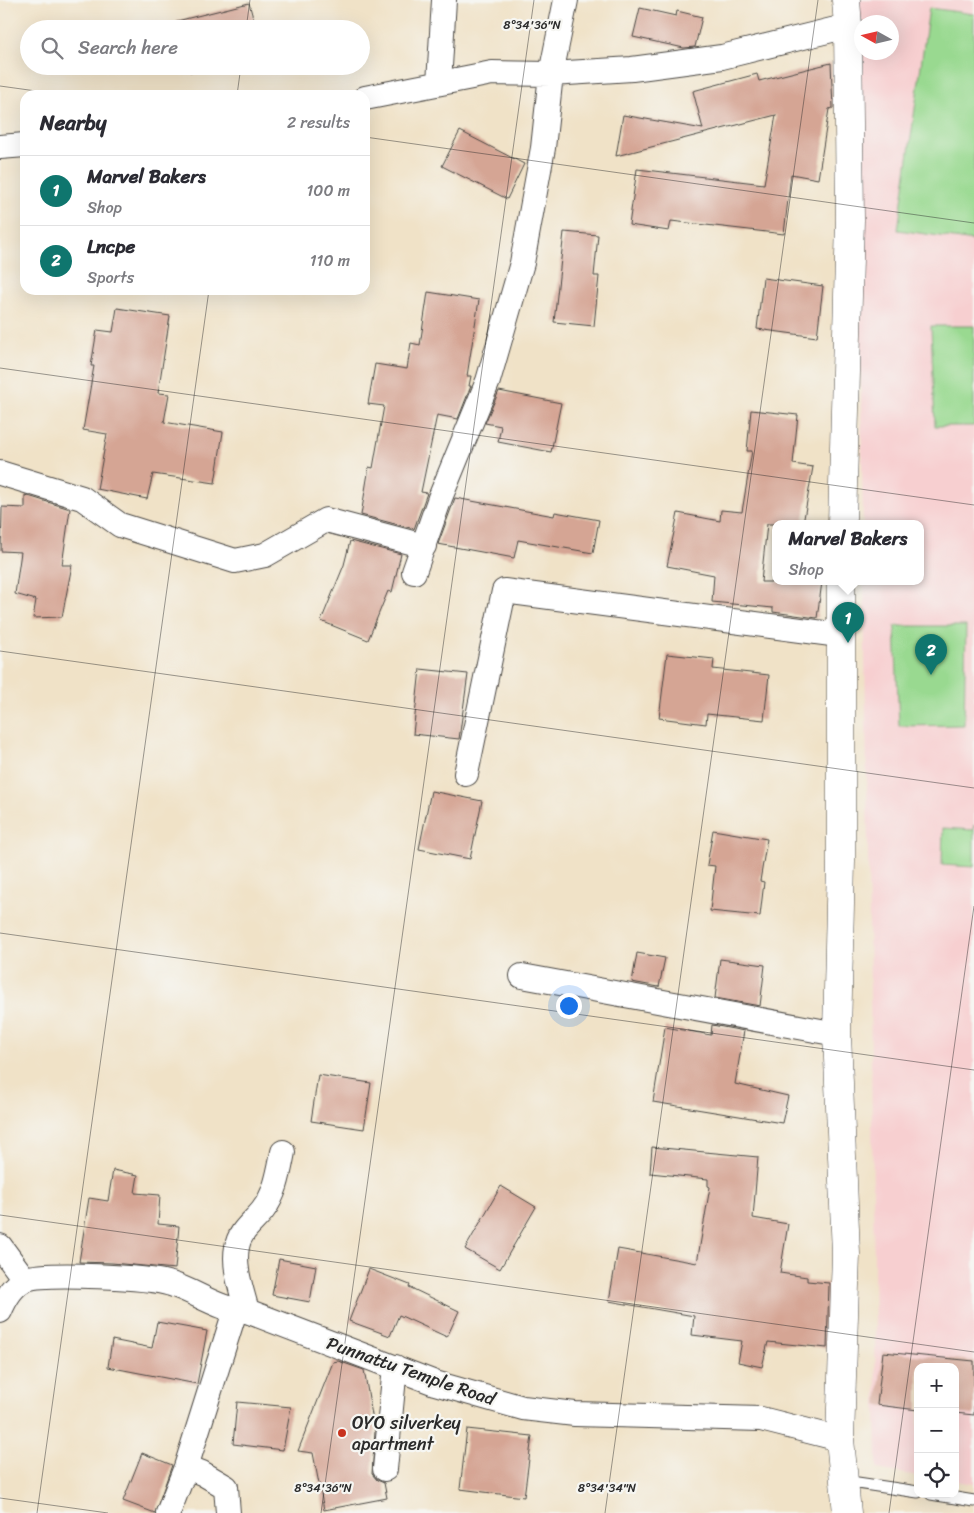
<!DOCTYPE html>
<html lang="en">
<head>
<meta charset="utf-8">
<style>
	body { margin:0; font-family:Sriracha,sans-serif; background:#f2f2f3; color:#2b2b33 }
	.controls { position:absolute; right:15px; bottom:15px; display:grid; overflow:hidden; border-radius:10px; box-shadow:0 5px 20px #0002 }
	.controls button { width:45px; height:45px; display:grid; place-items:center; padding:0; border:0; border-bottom:1px solid #e1e1e2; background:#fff; color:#2b2b33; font:25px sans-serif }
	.compass { position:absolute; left:854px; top:15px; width:45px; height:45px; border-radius:50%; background:#fff; box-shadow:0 5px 20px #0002; rotate:278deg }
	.you { position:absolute; left:568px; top:1005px; width:18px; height:18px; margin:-12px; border:4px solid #fff; border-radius:50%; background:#1a73e8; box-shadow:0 0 0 8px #1a73e833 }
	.badge { display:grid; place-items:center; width:32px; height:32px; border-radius:50%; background:#0f766e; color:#fff; font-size:16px; font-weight:700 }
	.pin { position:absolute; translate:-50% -41px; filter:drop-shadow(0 1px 2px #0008) }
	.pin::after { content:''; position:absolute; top:26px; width:18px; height:15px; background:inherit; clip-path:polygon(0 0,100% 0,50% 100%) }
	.popup { position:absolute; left:772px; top:520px; width:152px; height:65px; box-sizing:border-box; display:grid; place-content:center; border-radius:10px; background:#fff; filter:drop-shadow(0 1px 4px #0005); font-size:16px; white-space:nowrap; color:#7c7c81 }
	.popup b { font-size:19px; color:#2b2b33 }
	.popup::after { content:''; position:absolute; left:50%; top:100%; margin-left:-10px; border:10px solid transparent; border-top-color:#fff }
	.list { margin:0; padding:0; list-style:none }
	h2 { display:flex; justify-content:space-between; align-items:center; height:65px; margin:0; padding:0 20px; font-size:21px }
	h2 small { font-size:16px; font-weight:400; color:#7c7c81 }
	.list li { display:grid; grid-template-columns:32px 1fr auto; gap:15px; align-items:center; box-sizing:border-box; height:70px; padding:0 20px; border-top:1px solid #e1e1e2 }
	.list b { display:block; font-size:19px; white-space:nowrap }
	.list p { margin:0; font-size:16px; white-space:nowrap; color:#7c7c81 }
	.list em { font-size:16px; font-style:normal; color:#7c7c81 }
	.icon { flex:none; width:28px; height:28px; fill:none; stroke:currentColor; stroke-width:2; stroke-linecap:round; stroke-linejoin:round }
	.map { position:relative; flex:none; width:974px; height:1513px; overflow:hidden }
	.search { position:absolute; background:#fff; box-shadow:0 5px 20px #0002; left:20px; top:20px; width:350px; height:55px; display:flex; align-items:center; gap:12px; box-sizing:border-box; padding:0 18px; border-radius:28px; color:#7c7c81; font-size:19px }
	.panel { position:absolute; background:#fff; box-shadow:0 5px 20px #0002; left:20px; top:90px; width:350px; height:205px; border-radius:15px }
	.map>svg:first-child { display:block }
</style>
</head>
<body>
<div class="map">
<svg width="974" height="1513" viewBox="0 0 974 1513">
	<rect width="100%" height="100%" fill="#f6f6f2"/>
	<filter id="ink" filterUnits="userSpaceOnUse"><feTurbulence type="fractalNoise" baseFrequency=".02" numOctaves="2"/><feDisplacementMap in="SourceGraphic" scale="10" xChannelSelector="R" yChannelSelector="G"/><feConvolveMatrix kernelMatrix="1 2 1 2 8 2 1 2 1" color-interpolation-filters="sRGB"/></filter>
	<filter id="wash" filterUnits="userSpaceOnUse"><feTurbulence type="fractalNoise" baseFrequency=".0096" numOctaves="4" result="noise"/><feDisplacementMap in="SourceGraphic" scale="20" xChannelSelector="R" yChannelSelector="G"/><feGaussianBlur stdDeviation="1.12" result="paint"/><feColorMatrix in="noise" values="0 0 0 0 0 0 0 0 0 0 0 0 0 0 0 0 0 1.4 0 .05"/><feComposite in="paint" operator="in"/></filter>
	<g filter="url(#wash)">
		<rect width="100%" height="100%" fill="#f0e2c7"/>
		<!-- built -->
		<path fill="#f7cfd0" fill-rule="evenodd" d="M855 0H974V1484L955 1481V1367H918V1476L877 1469 864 582H920V524H863ZM862 22H892V52H862Z"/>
		<!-- green -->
		<path fill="#99d990" stroke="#62825e" d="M929 8 974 14V241L898 230Z
			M931 326H974V426H935Z
			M895 626H966L964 725 899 726Z
			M974 825V867L942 865 943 828 973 830Z"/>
		<g id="blocks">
			<!-- building -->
			<path fill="#d5a594" d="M249 3 256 29H179L177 21Z
				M640 8 676 16 677 11 702 17 695 47 684 48 633 37Z
				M831 63 833 108 829 109 818 179 791 174 784 234 671 221 669 231 629 225 637 169 764 184 776 115 616 156 623 115 703 129 693 91 757 74 759 81Z
				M188 66H213L190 72Z
				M460 131 524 164 507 199 442 166Z
				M564 232 598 235 594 276H599L594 326 554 322Z
				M763 278 823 286 817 337 757 329Z
				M428 292 479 300 467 376H471L469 386H471L458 419 437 415 421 492 427 493 414 529 361 515 369 467 373 468 384 406 368 404 375 364 407 369 411 343 420 345Z
				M117 308 170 316 158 393 169 394 164 422 223 432 215 483 153 474 147 499 97 489 107 434 83 430 94 366H91L97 330 113 332Z
				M499 391 561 403 551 452 498 442 501 426 485 423Z
				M751 410 798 415 793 464 813 467 803 524H767L761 582H822L817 618 773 612V608L712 602 714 575 667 566 678 513 720 521 721 510 742 512 752 451H747Z
				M25 495 70 509 62 565H72L62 617 33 618 36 600 15 594 21 552 1 551 2 507 25 508Z
				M455 498 554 516 555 512 599 520 593 553 518 540 514 558 438 544Z
				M350 541 401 554 392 592 388 591 368 640 321 621 344 565Z
				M667 654 714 659 713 669 769 675 764 720 707 714 706 724 659 718Z
				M420 669 468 674 459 739 413 734Z
				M431 791 482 801 470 859 419 849Z
				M713 830 767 839 760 881 764 882 760 916 710 911 715 866 707 865Z
				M637 953 665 958 659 987 632 982Z
				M720 959 765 965 760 1006 715 998Z
				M712 1025 744 1031 735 1084 788 1096 782 1123 653 1102 665 1027 711 1035Z
				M318 1075 371 1083 364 1129 311 1121Z
				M652 1147 758 1157 753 1218 788 1224 780 1273 807 1277V1281L829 1283 827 1348 768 1342 762 1367 738 1362 742 1341 692 1335 694 1316 609 1301 618 1249 697 1263 710 1187 708 1186V1179L650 1173Z
				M113 1170 138 1175 135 1193 160 1195 158 1224 179 1226 175 1269 112 1263 79 1262 89 1198 108 1201Z
				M501 1186 536 1207 500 1269 465 1249Z
				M279 1259 316 1266 310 1302 272 1295Z
				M369 1269 410 1285 409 1287 459 1311 447 1337 399 1315 390 1336 349 1321Z
				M157 1322 207 1331 197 1384 108 1367 112 1340 152 1348Z
				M883 1352 974 1361V1415L955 1413V1367H918V1410L877 1405Z
				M338 1361 364 1370 375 1432 372 1474 377 1480 384 1483 387 1498 324 1510 313 1453 298 1451 333 1362Z
				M237 1402 291 1407 283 1450 233 1444Z
				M467 1429 532 1436 524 1497 460 1489Z
				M142 1453 172 1465 155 1513 123 1501Z"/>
		</g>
	</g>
	<g filter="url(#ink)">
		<use href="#blocks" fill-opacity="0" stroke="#494642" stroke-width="1"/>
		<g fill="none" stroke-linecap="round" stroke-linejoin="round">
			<defs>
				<path id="service" d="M844 1481 918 1492
					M931 1494 974 1501"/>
				<path id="minor" d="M439 83 444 0
					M365 98 492 73 551 74 632 69 722 57 848 26
					M0 147 25 145
					M0 473 82 498 120 525 235 561 265 555 326 520 424 546
					M414 572 440 498 488 381 522 263 543 148 551 74 566 0
					M466 774 504 591 839 635
					M522 976 837 1034
					M0 1246 25 1280
					M0 1311C5 1299 12 1285 26 1279 46 1272 150 1277 171 1284 197 1292 220 1311 247 1311L435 1383 523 1408 575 1414 761 1419 840 1439
					M247 1311C242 1291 233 1268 237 1247 239 1231 254 1222 263 1210 276 1193 279 1172 283 1152
					M186 1467 202 1473 226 1487 228 1513
					M385 1469 395 1367
					M168 1513 186 1467 235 1311"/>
				<path id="tertiary" d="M842 524 850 220 848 26 846 0
					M841 582V861L837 1034 846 1254 840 1439 847 1513"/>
			</defs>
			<!-- service casing -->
			<use href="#service" stroke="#494642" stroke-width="13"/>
			<!-- minor casing -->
			<use href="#minor" stroke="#494642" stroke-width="26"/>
			<!-- tertiary casing -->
			<use href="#tertiary" stroke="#494642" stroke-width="29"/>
			<!-- service -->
			<use href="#service" stroke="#fff" stroke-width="11"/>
			<!-- minor -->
			<use href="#minor" stroke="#fff" stroke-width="24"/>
			<!-- tertiary -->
			<use href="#tertiary" stroke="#fff" stroke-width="28"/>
		</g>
	</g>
	<!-- ticks -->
	<path fill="none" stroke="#2b2b2b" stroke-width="1" stroke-opacity="0.45" d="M246 29 250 0M0 86 65 95M237 95 241 66M365 137 974 223M0 368 974 505M0 651 974 788M0 933 974 1070M0 1215 974 1352M0 1498 108 1513M37 1513 209 290M321 1513 534 0M605 1513 818 0M889 1513 974 906"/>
	<!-- markers -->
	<circle fill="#c8321e" stroke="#f6f6f2" stroke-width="2" cx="342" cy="1433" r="5"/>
	<g text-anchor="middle" stroke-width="4.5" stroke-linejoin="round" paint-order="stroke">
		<!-- street labels -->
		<g font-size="18" fill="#2b2b2b" stroke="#f6f6f2">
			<text transform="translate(411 1371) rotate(19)" y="6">Punnattu Temple Road</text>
		</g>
		<!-- poi labels -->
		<g font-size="18" fill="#2b2b2b" stroke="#f6f6f2" text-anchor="start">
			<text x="352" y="1429">OYO silverkey<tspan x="352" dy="21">apartment</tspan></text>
		</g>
	</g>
	<g font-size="12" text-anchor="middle" fill="#2b2b2b" stroke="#f6f6f2" stroke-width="4.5" stroke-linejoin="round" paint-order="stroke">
		<text x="532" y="29">8°34'36"N</text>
		<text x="323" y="1492">8°34'36"N</text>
		<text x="607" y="1492">8°34'34"N</text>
	</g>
</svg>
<div class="controls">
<button>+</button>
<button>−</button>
<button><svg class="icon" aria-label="locate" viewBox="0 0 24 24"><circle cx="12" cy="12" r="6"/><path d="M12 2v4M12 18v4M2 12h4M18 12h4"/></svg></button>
</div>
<svg class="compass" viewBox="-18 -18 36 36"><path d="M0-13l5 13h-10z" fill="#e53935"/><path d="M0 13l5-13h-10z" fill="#7c7c81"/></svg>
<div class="you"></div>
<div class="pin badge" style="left:848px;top:643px">1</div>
<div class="popup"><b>Marvel Bakers</b>Shop</div>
<div class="pin badge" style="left:931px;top:675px">2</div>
<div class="search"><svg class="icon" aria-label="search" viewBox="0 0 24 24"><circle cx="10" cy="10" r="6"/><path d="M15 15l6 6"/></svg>Search here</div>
<section class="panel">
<h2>Nearby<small>2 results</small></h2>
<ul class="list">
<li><span class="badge">1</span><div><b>Marvel Bakers</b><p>Shop</p></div><em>100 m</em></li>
<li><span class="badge">2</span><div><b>Lncpe</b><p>Sports</p></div><em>110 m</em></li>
</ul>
</section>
</div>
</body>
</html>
